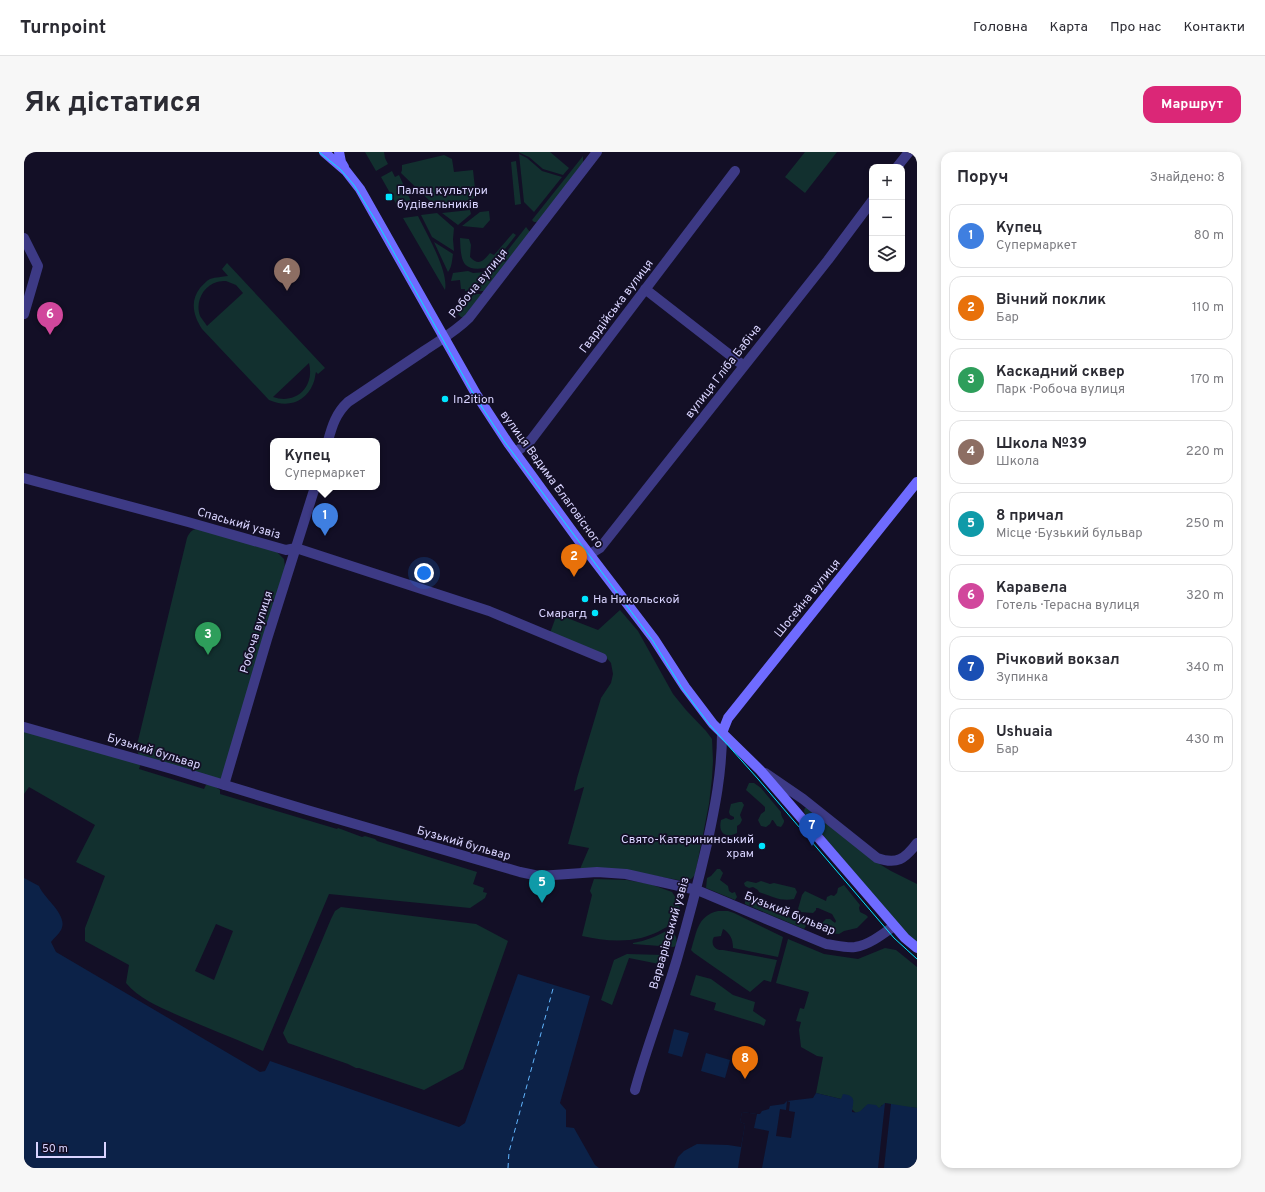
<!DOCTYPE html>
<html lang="uk">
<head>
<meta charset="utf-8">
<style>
	body { margin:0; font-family:Overpass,sans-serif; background:#f7f7f7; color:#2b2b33 }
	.controls { position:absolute; right:12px; top:12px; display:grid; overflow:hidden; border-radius:8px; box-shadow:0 2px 6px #0003 }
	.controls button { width:36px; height:36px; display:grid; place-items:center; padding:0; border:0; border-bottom:1px solid #e1e1e2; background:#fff; color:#2b2b33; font:20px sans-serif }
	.scale { position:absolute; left:12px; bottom:10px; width:70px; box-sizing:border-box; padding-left:4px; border:2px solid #d9d4ff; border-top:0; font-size:11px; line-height:14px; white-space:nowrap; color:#d9d4ff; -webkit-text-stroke:3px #130f26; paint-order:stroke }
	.you { position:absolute; left:400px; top:421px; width:14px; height:14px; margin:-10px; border:3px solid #fff; border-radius:50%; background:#1a73e8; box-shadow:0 0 0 6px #1a73e833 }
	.badge { display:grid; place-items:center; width:26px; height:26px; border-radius:50%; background:#db2777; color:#fff; font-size:13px; font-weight:700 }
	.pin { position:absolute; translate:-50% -33px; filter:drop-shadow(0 1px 2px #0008) }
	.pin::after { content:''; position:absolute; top:21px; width:14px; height:12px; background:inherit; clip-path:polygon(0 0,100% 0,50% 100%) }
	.popup { position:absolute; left:246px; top:286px; width:110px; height:52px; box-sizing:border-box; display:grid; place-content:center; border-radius:8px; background:#fff; filter:drop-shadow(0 1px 3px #0005); font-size:13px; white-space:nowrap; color:#7c7c81 }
	.popup b { font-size:15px; color:#2b2b33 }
	.popup::after { content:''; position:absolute; left:50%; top:100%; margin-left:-8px; border:8px solid transparent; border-top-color:#fff }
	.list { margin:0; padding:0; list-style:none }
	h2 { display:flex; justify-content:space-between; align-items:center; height:52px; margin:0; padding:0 16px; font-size:17px }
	h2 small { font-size:13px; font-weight:400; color:#7c7c81 }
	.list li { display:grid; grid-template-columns:26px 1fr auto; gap:12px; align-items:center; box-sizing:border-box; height:64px; margin:0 8px 8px; padding:0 8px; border:1px solid #e1e1e2; border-radius:12px }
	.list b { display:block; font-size:15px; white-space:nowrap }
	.list p { margin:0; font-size:13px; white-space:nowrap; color:#7c7c81 }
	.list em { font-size:13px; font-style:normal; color:#7c7c81 }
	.icon { flex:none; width:22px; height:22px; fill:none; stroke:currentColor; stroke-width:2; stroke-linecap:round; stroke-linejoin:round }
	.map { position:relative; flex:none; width:893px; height:1016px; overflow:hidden; border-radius:12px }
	header { display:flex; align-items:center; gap:24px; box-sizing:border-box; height:56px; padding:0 20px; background:#fff; border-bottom:1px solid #e1e1e2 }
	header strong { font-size:19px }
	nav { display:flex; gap:22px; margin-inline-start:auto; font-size:14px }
	.intro { display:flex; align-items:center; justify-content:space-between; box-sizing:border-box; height:96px; padding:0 24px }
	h1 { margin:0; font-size:28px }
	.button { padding:10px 18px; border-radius:12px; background:#db2777; color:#fff; font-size:14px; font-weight:700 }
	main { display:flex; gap:24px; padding:0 24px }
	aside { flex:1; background:#fff; border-radius:12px; box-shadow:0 2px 6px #0003 }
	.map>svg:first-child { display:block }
</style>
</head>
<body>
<header>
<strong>Turnpoint</strong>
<nav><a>Головна</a><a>Карта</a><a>Про нас</a><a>Контакти</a></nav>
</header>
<div class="intro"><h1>Як дістатися</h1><a class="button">Маршрут</a></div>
<main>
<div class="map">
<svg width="893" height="1016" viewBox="0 0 893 1016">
	<rect width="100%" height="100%" fill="#130f26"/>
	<!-- green -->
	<path fill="#12302f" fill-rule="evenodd" d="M341 0H360L361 6 364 12 352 19Z
		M494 0H526L545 16 539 23 519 17 505 5Z
		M781 0H813L781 41 761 25Z
		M495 2 503 6 518 19 538 25 510 60 500 50Z
		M420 3 428 7 430 20 449 18 452 46 445 47V50L411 54 377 21 378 18V13Z
		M559 4V11L514 70H510L508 68Z
		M492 9 497 52 491 53 487 10Z
		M368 19 371 25 375 23 390 56 375 57 357 25Z
		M446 58 447 62 434 73 418 61Z
		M465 59 466 68 459 76 438 74 456 60Z
		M413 61 430 76 429 87 430 99 408 85 397 63Z
		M394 64C402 81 425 119 421 138L379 66Z
		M502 75 506 80 461 139H452Z
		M489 81 492 83 467 115C438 121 437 111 436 86L445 87 447 93 446 105C455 115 460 108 466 101L470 103Z
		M410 90 429 102C428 108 428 115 424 120Z
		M203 111 301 216 294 222 292 220C291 223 291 228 289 232 281 251 263 256 245 248L178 177C169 163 166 149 176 136 179 133 182 129 186 127 192 125 198 125 204 124L198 117ZM202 129 212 133 219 141 183 174C181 171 178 167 176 164 171 150 179 134 193 130 196 129 199 129 202 129ZM285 211C291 235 272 253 249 245Z
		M444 119 449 121 463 120 447 139H441V137H437L436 128 427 129 429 121Z
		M450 142H458L440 165H437L434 162Z
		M176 376 251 398 260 407 261 415 198 626 192 628 115 603 112 597 163 386C166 379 169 377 176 376Z
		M596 458 614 479 649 542 662 558 682 579 688 587 689 609 688 626 685 652 671 723 667 727 660 729 603 719 556 717 565 696 544 692 560 635 550 639 553 626 577 546 587 531 589 522 587 511 581 504 526 481 533 462 574 478Z
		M0 576 117 611 115 617 180 637 182 633 186 632 190 634 196 638V642L313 677 314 676 338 685 341 684 351 687 353 689 453 720 449 732 460 736 459 740 463 741 461 746 446 756 305 742 239 899C210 886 180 875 151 862 134 854 114 846 102 831L105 813 61 789V776L81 724 52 710 71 673 5 635 0 642ZM192 772 209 779 190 828 171 819Z
		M725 631H730L737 636 757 660C757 669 764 666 757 675L753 674 749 668H748L746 672 742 675 737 674 734 668 737 662 741 659V655L722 638Z
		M715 650H718L720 653 716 663 718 668 716 672 713 674V681C701 687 694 681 697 668L702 666 707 668 710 667V665L706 663 705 660 707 652Z
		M781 656H784L857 713 867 719 893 732V792L885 785 781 662 780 659Z
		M693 717H696L699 721 696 728 704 734 705 739 708 741 711 740 713 745 711 748 682 736 683 726 687 724Z
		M570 727 603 728 626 732 648 740 655 751 656 760C653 764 651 770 647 773 645 774 641 776 639 777 614 792 585 790 558 784L568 743 566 739Z
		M723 729 732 731 737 729 746 732 750 731 771 736 773 740 770 747C757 750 747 744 735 740L734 738 729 735 725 736 721 734 720 731Z
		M820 733 836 753 835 756 836 760 842 763 844 765 833 776 820 779 815 782 805 781 801 776 798 771 802 767H806L811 771 812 769 808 762 794 756H792V758L789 761 776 760 774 757 778 743 781 739 802 749 803 745 807 743 810 744 813 741 814 736Z
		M723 747H727L731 751 738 748 750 757 752 762 764 764C768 770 778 768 782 774L780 777 721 752V749Z
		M317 755 452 772 484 789 439 917 400 938 335 916H332L324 912 264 891 259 881 307 767 311 759Z
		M694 759H704L710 761 759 785 754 805 709 796C709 787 706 781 699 777L697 784 690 785C686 792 691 799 699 798L753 808 747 830 740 828 726 840 670 801 667 798C673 780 673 764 694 759Z
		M644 778 649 780 652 785 653 792 650 795 609 792V791C622 789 633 784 644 778Z
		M764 787 800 802 834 807 861 796 872 798 893 815V956L858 953 856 956 841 955 836 960 832 961 817 947 792 941 799 905 793 904 777 895 775 878 777 870 772 869 776 856 780 857 785 840 752 831Z
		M603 802 639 803 641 805V808L640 813 605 806 588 853 577 848 590 808Z
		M672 823 687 827 709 843 731 850 729 859 742 868 740 874 736 872 690 858 692 851 666 843Z"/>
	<!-- water -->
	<path fill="#0c2248" d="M0 726 15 734C20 747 45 763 37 778 35 782 30 786 27 790L32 800 231 917 236 920 241 919 246 909 435 975 441 971 494 822 566 844 536 951 542 958V975L550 976 571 1013 575 1016H0Z
		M650 877 665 881 658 905 644 901Z
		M682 901 706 908 701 926 677 919Z
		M792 941 817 947 819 942C833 944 829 949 828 960 836 962 838 957 844 952L852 953 855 956 861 951 893 956V1016H650L654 1005 660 999 673 992 704 993 717 995 721 972 716 970 718 960 733 962H736L738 959 745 957 746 954 760 952 763 949 789 946Z"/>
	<!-- pier -->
	<path fill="#130f26" d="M763 949 766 950 765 959 771 960 767 986 752 984 756 957 762 958Z
		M861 951 867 952 860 1016H854Z
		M718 960 733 962 730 976 745 979 738 1016H714L721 972 716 970Z"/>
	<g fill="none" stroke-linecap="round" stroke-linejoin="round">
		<!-- ferry -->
		<path stroke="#62b6ff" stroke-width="1" stroke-dasharray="5 4" stroke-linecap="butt" d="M484 1016 485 1000 530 833"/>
		<!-- street -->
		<path stroke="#3d3a85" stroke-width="10" d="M873 15 885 0
			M0 86 14 114 0 162
			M621 137 720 214
			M304 289C308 274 312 261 324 250 349 233 375 216 400 199 416 188 431 180 445 166L573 0
			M491 301 507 288 711 19
			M0 326 164 370 262 398 272 396 465 459 578 506
			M566 402 576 396 804 108 848 49
			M0 575 148 617 283 658 496 720 515 724 573 720 602 722 673 738 802 792C811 793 821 796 831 795 845 793 859 782 870 774
			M741 621 779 647 853 706C873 713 881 707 893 691
			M200 633 243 487 291 335
			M611 938C623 894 640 851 653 807 664 769 674 731 683 692 691 655 698 620 698 581"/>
		<!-- secondary -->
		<path stroke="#6f6bff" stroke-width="10" d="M300 0 322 19 336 37 452 242 484 291 556 390 630 487 661 535 689 572 736 618 881 786 893 796
			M315 0 317 10 320 15
			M698 581 704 566 893 330"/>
		<!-- tram -->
		<path stroke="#00e5ff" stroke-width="1" d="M295 0 316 17 330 33 355 74 450 243 480 289 629 489 658 536 685 572 734 627 870 786 893 807"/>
	</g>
	<!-- markers -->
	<g fill="#00e5ff" stroke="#130f26" stroke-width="1.5">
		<rect x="361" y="41" width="8" height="8" rx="2"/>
		<circle cx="421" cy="247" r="4"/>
		<circle cx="561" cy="447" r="4"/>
		<circle cx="571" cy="461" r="4"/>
		<circle cx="738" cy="694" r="4"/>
	</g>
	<g text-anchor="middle" stroke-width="3.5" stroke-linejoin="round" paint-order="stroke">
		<!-- poi labels -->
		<g font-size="12" fill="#d9d4ff" stroke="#130f26" text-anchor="start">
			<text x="373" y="42">Палац культури<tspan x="373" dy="14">будівельників</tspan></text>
			<text x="429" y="251">In2ition</text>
			<text x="569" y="451">На Никольской</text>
			<text x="563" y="465" text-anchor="end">Смарагд</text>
			<text x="730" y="691" text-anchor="end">Свято-Катерининський<tspan x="730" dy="14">храм</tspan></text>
		</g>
		<!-- street labels -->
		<g font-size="12" fill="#d9d4ff" stroke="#130f26">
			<text transform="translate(454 131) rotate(-51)" y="4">Робоча вулиця</text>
			<text transform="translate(592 154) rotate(-53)" y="4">Гвардійська вулиця</text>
			<text transform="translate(699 219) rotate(-52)" y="4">вулиця Гліба Бабіча</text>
			<text transform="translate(528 327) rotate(54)" y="4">вулиця Вадима Благовісного</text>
			<text transform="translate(215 371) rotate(16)" y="4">Спаський узвіз</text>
			<text transform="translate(783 446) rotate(-51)" y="4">Шосейна вулиця</text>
			<text transform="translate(232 480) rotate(-73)" y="4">Робоча вулиця</text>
			<text transform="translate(130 599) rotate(17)" y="4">Бузький бульвар</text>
			<text transform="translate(440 691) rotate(16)" y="4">Бузький бульвар</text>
			<text transform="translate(766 761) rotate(22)" y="4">Бузький бульвар</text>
			<text transform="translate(645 781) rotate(-74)" y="4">Варварівський узвіз</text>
		</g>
	</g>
</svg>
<div class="controls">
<button>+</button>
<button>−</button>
<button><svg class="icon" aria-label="layers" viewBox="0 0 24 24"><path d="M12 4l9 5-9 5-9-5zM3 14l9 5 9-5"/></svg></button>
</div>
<div class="scale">50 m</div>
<div class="you"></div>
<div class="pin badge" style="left:301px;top:384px;background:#3f7fe0">1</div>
<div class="popup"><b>Купец</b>Супермаркет</div>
<div class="pin badge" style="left:550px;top:425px;background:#e8710a">2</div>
<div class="pin badge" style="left:184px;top:503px;background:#2e9e5b">3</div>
<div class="pin badge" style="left:263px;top:139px;background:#8d6e63">4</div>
<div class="pin badge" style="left:518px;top:751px;background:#0f9aa8">5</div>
<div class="pin badge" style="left:26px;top:183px;background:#d1479c">6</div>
<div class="pin badge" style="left:788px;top:694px;background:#1a4fb4">7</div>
<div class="pin badge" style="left:721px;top:927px;background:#e8710a">8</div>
</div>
<aside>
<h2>Поруч<small>Знайдено: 8</small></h2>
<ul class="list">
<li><span class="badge" style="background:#3f7fe0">1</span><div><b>Купец</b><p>Супермаркет</p></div><em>80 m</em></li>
<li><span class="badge" style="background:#e8710a">2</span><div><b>Вічний поклик</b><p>Бар</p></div><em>110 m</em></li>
<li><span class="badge" style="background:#2e9e5b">3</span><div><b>Каскадний сквер</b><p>Парк · Робоча вулиця</p></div><em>170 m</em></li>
<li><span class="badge" style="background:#8d6e63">4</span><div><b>Школа №39</b><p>Школа</p></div><em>220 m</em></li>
<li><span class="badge" style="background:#0f9aa8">5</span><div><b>8 причал</b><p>Місце · Бузький бульвар</p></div><em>250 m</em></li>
<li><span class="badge" style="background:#d1479c">6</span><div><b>Каравела</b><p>Готель · Терасна вулиця</p></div><em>320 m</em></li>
<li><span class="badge" style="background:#1a4fb4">7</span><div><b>Річковий вокзал</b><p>Зупинка</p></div><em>340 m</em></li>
<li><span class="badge" style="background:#e8710a">8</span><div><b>Ushuaia</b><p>Бар</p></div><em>430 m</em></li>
</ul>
</aside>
</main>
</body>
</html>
